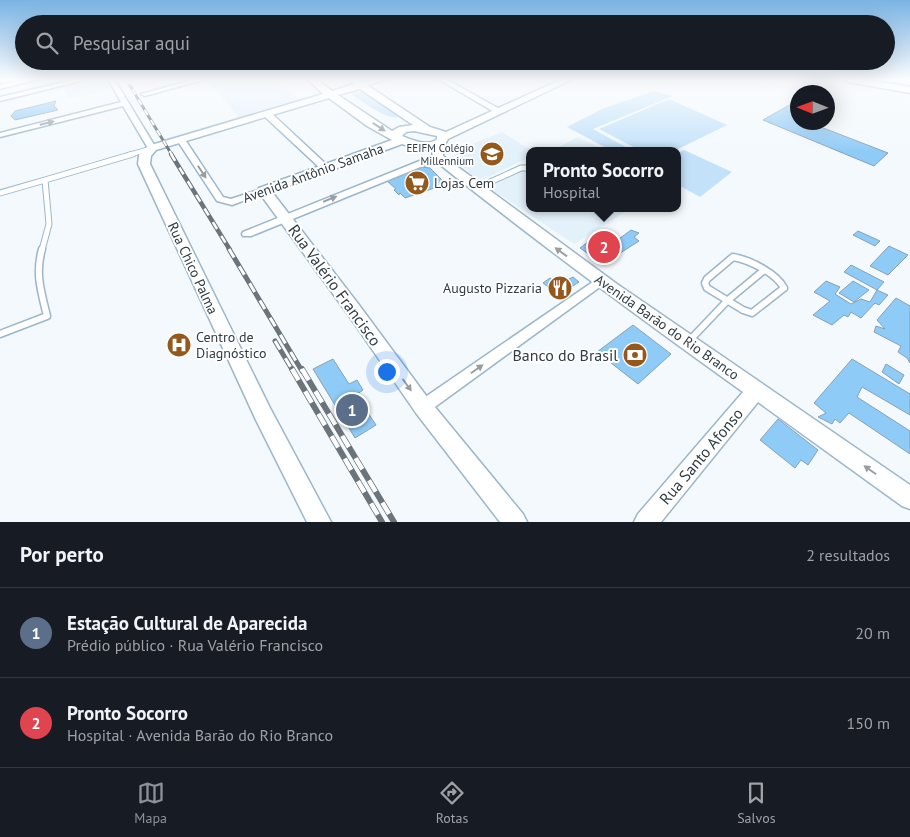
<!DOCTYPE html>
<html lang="pt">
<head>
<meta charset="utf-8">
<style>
	body { margin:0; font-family:"PT Sans",sans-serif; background:#242831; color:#f1f3f6 }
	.compass { position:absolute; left:790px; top:85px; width:45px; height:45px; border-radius:50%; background:#171b24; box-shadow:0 5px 20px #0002; rotate:271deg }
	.you { position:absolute; left:386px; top:371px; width:18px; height:18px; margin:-12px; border:4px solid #fff; border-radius:50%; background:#1a73e8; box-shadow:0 0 0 8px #1a73e833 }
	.badge { display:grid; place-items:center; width:32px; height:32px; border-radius:50%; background:#8c9099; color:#fff; font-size:16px; font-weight:700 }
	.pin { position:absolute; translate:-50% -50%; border:2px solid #fff; box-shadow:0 1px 5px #0006 }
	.popup { position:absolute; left:526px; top:147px; width:155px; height:65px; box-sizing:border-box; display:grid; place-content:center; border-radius:10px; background:#171b24; filter:drop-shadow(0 1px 4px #0005); font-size:16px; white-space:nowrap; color:#9ea1a6 }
	.popup b { font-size:19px; color:#f1f3f6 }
	.popup::after { content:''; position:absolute; left:50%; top:100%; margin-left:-10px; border:10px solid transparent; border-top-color:#171b24 }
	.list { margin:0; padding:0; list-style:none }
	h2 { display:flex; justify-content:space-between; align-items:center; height:65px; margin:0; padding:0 20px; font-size:21px }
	h2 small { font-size:16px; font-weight:400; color:#9ea1a6 }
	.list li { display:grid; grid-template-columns:32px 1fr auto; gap:15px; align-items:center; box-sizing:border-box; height:90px; padding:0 20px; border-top:1px solid #363941 }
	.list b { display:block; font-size:19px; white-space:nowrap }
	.list p { margin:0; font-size:16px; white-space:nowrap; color:#9ea1a6 }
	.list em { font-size:16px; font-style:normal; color:#9ea1a6 }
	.icon { flex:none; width:28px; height:28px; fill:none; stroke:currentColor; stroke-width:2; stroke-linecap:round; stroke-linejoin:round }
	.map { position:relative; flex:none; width:910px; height:522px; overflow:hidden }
	.search { position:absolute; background:#171b24; box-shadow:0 5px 20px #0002; left:15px; right:15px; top:15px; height:55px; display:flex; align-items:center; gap:12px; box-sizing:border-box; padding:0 18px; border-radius:28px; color:#9ea1a6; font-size:19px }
	.sheet { height:245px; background:#171b24 }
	nav { display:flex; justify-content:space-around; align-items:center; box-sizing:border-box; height:70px; border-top:1px solid #363941; background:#171b24; font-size:14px; color:#9ea1a6 }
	nav a { display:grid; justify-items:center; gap:2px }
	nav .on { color:#8c9099 }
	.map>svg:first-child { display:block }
</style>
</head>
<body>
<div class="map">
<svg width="910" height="522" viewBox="0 0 910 522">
	<rect width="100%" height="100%" fill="#f3f9fd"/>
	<!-- built -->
	<path fill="#e3f1fb" d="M101 79H106L112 89 67 99 64 87Z
		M217 79H273L300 100 240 119 208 81Z
		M502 132 532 151H530V157L480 181 462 166 452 152Z
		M578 137 606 151H552Z
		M530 162V208H631L574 244 482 183Z"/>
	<!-- green -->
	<path fill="#c3e2fa" d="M365 90 403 116C389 123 364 102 351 94Z
		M654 91 673 96 593 129 633 151H612L567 127 602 109Z
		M669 99 727 125 674 151H641L599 129Z
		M684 150 732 172 700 197 678 185V153Z"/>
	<!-- building -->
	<path fill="#8fcbf7" stroke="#87a1b4" d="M798 100V122H808L888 153 874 166 763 120Z
		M56 101 54 106 58 110 15 120 11 116 15 111Z
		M422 167 430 168 446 184 405 198 400 193 399 195 394 190 396 189 387 181Z
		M631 230 639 233 634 237 639 241 603 264 580 248 593 238 608 247Z
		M858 231 880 241 875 246 853 235Z
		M889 246 908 255 888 275 870 266Z
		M851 265 884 282 877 290 844 272Z
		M573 277 579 282 559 295 543 283 550 278 559 284Z
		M826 281 840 287 835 294 851 304 861 299 870 302 877 290 888 295 879 305 875 303 861 318 851 312 848 317 844 315 832 325 813 315 830 301 814 292Z
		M853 281 869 290 854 302 839 293Z
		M896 298 910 306V363L907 358 898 352 901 346 874 332 876 326 885 329 877 320Z
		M633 325 671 354 638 384 597 352Z
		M333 359 349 384 357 380 363 390 356 395 376 425 355 438 313 369Z
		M852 359 910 394V415L862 387 857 397 910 431V454L849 413 840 423 835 419 832 424 818 417 826 413 814 403Z
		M886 364 904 375 899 384 882 372Z
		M778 419 818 450 808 465 801 460 795 468 760 440Z"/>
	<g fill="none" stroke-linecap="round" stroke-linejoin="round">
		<defs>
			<path id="lane-far2" d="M129 155 149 149"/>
			<path id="lane-far1" d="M477 188 521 168H530
				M0 193 45 180
				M42 250 49 224 45 180 133 154"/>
			<path id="lane" d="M733 257C750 260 776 273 784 288L752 313 743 310 707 288 705 283 707 279Z
				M728 300 763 271
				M0 334 47 316C41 291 35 274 42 249
				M689 341 728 300"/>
			<path id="street" d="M27 79H39L0 89V85Z
				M78 79H89L0 101V97Z
				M108 79H114L156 148 155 150H149L123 106 0 137V133L121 102Z
				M196 79H206L145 96 141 94Z
				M375 79H385L362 87 358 85Z
				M438 79H446L503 111 496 113Z
				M264 112H270L327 165V169H321L264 116Z
				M181 137 184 138 223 197 231 199 264 188 269 191 232 205 217 201 177 140Z
				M437 154 440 155V159L251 236H243L242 234 243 232Z
				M600 277 604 278 606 281 604 284 428 412 423 414 418 412 416 407 418 402Z"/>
			<path id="secondary" d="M307 79H316L332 91 354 84 350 79H358L430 127 446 132 562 79H573L448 139 444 146 443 156 617 284 910 485V509L902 506 758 402 661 522H634L638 514 743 392C638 317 534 240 433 159L432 149 422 150 402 144 272 192 359 305 430 401 523 514 527 522H500L416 413 347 313 258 191 259 188 392 140 367 126 329 98 156 150 151 156 150 164 270 408 331 522H307L256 420 138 164 139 155 148 146 323 94ZM360 89 413 125 399 127 392 131 338 95ZM414 131 437 136V139C428 147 412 140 402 136L406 132Z
				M843 79H863L910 87V93L848 82Z"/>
			<path id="highway" d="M893 79H910V85L895 82Z"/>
		</defs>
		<!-- lane-far2 casing -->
		<use href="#lane-far2" stroke="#9cb6ca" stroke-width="5.5"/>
		<!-- lane-far1 casing -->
		<use href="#lane-far1" stroke="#9cb6ca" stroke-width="7"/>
		<!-- lane casing -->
		<use href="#lane" stroke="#9cb6ca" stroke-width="9"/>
		<!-- street casing -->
		<use href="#street" stroke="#9cb6ca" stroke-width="3"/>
		<!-- secondary casing -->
		<use href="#secondary" stroke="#9cb6ca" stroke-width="3"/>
		<!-- highway casing -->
		<use href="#highway" stroke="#9cb6ca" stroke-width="2"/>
		<!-- lane-far2 -->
		<use href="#lane-far2" stroke="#fff" stroke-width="4"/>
		<!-- lane-far1 -->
		<use href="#lane-far1" stroke="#fff" stroke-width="5"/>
		<!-- lane -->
		<use href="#lane" stroke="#fff" stroke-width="6"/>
		<!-- street -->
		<use href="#street" fill="#fff" fill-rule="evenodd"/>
		<!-- secondary -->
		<use href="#secondary" fill="#fff" fill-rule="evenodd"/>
		<!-- highway -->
		<use href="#highway" fill="#fff" fill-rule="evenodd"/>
		<defs>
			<path id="rail-far3" d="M126 79 172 155"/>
			<path id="rail-far2" d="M171 154 230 250"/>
			<path id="rail-far1" d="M229 249 302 371
				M275 341 293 371"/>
			<path id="rail" d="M292 369 382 522
				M302 369 394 522"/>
		</defs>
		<!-- rail-far3 casing -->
		<use href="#rail-far3" stroke="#6b747b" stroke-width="3"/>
		<!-- rail-far2 casing -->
		<use href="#rail-far2" stroke="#6b747b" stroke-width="4.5"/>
		<!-- rail-far1 casing -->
		<use href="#rail-far1" stroke="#6b747b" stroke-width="5"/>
		<!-- rail casing -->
		<use href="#rail" stroke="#6b747b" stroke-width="6"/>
		<!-- rail-far3 -->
		<use href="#rail-far3" stroke="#fff" stroke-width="2" stroke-dasharray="6" stroke-linecap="butt"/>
		<!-- rail-far2 -->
		<use href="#rail-far2" stroke="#fff" stroke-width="2.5" stroke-dasharray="8" stroke-linecap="butt"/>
		<!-- rail-far1 -->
		<use href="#rail-far1" stroke="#fff" stroke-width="3" stroke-dasharray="10" stroke-linecap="butt"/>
		<!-- rail -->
		<use href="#rail" stroke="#fff" stroke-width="4.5" stroke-dasharray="13" stroke-linecap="butt"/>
	</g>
	<!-- one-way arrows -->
	<defs><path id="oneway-solid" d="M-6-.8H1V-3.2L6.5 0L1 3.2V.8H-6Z" transform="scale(1.25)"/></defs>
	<g fill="#989ea2">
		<use href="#oneway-solid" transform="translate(47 123) rotate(-14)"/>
		<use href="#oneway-solid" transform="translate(379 127) rotate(33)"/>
		<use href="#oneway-solid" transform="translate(202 172) rotate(57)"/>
		<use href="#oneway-solid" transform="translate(330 199) rotate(-22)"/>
		<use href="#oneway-solid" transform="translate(561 252) rotate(-144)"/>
		<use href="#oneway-solid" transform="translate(477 369) rotate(-35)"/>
		<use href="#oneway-solid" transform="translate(407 385) rotate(54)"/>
		<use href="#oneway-solid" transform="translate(870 470) rotate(-145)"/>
	</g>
	<!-- sky -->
	<linearGradient id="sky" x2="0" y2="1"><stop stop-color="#7ab3e4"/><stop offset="0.52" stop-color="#fafcfe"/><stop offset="1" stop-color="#fafcfe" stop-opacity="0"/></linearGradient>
	<rect width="910" height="152" fill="url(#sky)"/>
	<!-- icons -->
	<defs>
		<symbol id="school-disc" viewBox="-11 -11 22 22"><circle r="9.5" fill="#95581c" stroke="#fff"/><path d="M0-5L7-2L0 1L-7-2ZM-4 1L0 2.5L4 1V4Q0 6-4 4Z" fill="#fff"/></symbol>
		<symbol id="supermarket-disc" viewBox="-11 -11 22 22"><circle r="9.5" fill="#95581c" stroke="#fff"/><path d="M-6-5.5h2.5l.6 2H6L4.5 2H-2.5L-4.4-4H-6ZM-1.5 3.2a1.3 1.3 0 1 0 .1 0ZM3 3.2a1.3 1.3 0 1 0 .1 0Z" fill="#fff"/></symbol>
		<symbol id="restaurant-disc" viewBox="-11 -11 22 22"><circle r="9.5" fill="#95581c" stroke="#fff"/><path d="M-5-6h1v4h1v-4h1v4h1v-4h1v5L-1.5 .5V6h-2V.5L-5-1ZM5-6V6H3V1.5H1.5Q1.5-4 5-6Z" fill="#fff"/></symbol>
		<symbol id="hospital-disc" viewBox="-11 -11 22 22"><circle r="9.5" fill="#95581c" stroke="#fff"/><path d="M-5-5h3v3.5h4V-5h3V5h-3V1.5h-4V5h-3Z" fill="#fff"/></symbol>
		<symbol id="bank-disc" viewBox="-11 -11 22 22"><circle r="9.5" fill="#95581c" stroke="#fff"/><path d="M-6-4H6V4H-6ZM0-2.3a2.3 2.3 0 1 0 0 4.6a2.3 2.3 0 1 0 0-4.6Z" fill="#fff"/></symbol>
	</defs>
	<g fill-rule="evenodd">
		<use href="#school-disc" x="478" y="140" width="28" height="28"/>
		<use href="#supermarket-disc" x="403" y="169" width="28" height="28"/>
		<use href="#restaurant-disc" x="546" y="274" width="28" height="28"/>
		<use href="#hospital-disc" x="165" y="331" width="28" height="28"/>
		<use href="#bank-disc" x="621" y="341" width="28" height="28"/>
	</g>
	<g text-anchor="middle" stroke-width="4" stroke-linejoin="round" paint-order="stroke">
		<!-- far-poi labels -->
		<g font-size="11" fill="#313c44" stroke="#fff" text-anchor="end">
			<text x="474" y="152">EEIFM Colégio<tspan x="474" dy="13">Millennium</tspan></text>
		</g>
		<!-- street labels -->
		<g font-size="14" fill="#313c44" stroke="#fff">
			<text transform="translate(313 173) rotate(-20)" y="5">Avenida Antônio Samaha</text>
			<text transform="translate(193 268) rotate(65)" y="5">Rua Chico Palma</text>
			<text transform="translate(667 327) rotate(35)" y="5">Avenida Barão do Rio Branco</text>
		</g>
		<!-- poi labels -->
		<g font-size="14" fill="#313c44" stroke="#fff" text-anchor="start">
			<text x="434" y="188">Lojas Cem</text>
			<text x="542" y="293" text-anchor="end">Augusto Pizzaria</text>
			<text x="196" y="342">Centro de<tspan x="196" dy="16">Diagnóstico</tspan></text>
		</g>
		<!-- near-street labels -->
		<g font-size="16" fill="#313c44" stroke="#fff">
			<text transform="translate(335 285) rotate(54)" y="6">Rua Valério Francisco</text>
			<text transform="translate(701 456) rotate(-50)" y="6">Rua Santo Afonso</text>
		</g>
		<!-- near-poi labels -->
		<g font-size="16" fill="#313c44" stroke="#fff" text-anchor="end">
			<text x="618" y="361">Banco do Brasil</text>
		</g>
	</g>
</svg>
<svg class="compass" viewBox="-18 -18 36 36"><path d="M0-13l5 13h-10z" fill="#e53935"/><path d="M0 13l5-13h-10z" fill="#9ea1a6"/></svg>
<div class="you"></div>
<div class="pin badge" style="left:352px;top:410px;background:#5c6f8a">1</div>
<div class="pin badge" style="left:604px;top:247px;background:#e0444e">2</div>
<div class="popup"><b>Pronto Socorro</b>Hospital</div>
<div class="search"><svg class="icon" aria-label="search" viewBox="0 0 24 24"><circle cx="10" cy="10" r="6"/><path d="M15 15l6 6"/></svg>Pesquisar aqui</div>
</div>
<section class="sheet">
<h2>Por perto<small>2 resultados</small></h2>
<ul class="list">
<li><span class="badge" style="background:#5c6f8a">1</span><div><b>Estação Cultural de Aparecida</b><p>Prédio público · Rua Valério Francisco</p></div><em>20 m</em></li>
<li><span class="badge" style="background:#e0444e">2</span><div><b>Pronto Socorro</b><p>Hospital · Avenida Barão do Rio Branco</p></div><em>150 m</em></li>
</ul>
</section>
<nav>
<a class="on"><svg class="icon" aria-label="map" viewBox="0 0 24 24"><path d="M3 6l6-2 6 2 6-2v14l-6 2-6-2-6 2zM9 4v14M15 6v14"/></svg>Mapa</a>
<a><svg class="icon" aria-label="directions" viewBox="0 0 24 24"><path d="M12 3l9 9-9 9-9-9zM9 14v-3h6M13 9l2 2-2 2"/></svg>Rotas</a>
<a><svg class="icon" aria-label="saved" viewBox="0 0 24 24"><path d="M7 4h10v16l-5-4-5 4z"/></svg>Salvos</a>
</nav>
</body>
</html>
